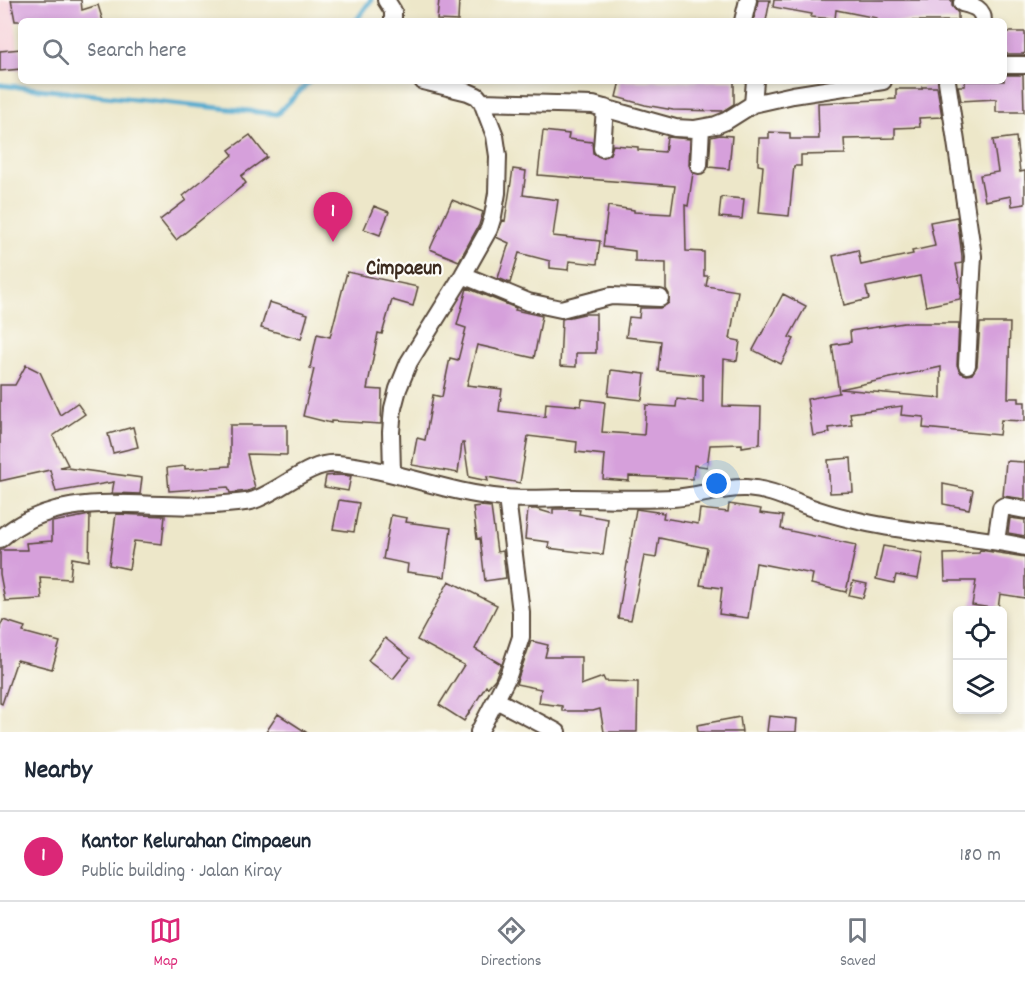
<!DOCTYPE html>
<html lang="en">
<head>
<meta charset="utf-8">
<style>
	body { margin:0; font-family:Dekko,sans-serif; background:#f6f6f7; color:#1f2937 }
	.controls { position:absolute; right:18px; bottom:18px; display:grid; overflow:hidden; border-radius:9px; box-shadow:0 3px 9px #0003 }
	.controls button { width:54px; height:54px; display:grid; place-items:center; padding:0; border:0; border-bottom:2px solid #e0e1e3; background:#fff; color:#1f2937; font:30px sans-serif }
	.you { position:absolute; left:717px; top:484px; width:21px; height:21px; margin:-15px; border:4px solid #fff; border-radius:50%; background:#1a73e8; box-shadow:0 0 0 9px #1a73e833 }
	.badge { display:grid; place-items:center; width:39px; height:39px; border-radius:50%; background:#db2777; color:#fff; font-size:20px; font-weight:700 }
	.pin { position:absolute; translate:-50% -50px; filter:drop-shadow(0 2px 3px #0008) }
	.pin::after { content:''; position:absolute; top:32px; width:21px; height:18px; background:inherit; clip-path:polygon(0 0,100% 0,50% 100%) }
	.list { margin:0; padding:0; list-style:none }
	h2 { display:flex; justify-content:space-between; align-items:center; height:78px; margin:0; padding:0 24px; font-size:26px }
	h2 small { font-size:20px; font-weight:400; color:#747a83 }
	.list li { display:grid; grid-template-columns:39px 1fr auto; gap:18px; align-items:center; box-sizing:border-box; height:90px; padding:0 24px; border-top:2px solid #e0e1e3 }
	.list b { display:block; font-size:22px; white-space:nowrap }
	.list p { margin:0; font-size:20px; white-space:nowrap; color:#747a83 }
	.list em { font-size:20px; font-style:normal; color:#747a83 }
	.icon { flex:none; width:33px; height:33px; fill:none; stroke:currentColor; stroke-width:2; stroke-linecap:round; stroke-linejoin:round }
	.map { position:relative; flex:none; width:1025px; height:732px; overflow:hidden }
	.search { position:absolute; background:#fff; box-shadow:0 3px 9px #0003; left:18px; right:18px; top:18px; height:66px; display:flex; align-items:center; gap:15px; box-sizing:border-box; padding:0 21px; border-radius:9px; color:#747a83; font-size:22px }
	.sheet { height:168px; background:#fff }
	nav { display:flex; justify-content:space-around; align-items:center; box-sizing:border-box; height:84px; border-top:2px solid #e0e1e3; background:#fff; font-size:16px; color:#747a83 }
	nav a { display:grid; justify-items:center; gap:3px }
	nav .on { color:#db2777 }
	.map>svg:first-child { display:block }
</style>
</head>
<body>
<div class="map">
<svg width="1025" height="732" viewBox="0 0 1025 732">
	<rect width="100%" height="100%" fill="#fdfcf7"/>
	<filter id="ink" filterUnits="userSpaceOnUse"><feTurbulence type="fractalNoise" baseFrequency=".0167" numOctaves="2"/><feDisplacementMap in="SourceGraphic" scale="12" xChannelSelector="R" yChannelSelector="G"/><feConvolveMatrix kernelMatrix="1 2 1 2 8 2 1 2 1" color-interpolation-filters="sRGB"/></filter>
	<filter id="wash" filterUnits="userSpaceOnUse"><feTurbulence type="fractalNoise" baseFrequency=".008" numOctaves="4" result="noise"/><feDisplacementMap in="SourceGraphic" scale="24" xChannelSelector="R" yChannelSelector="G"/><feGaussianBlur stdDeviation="1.35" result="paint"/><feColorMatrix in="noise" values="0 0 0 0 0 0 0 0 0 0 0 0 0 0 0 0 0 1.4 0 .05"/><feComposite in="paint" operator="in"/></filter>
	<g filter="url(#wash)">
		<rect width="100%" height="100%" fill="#ede7c9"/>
		<!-- built -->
		<path fill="#f6cfd8" d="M0 0H11L14 7 18 49 0 51Z"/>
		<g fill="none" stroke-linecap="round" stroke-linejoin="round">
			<!-- stream -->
			<path stroke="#52aacf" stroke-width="5" d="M356 21 371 0
				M0 85 277 114 310 81"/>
		</g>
		<g id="blocks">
			<!-- building -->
			<path fill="#d6a0db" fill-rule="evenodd" d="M11 0H81L82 10 98 5 103 21H15Z
				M439 0H459L458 21 437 20Z
				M758 0H770L766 21H754Z
				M774 0H952V6L958 13V21H877V18L836 10 835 19 811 17 812 14 773 7Z
				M1004 32H1025V53L1023 54H1004Z
				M21 49V69L0 71V51Z
				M1004 75H1023L1024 112H996V99L961 101 958 86H965V81H1004Z
				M620 81H734V104L723 111 673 110 645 105 616 97Z
				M922 87H937L942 117 919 118 920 127 895 128V138L844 139 845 154 801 155V166H794L789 216 759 213 763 166 758 165 759 138H769V132L790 133V139H819L818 103 896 99V89H922Z
				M543 131 569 134 568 139 592 142 593 153 602 158 610 154 613 145 638 147V150L665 152 667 137 690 139 689 165 693 173 688 206 685 205 686 251 704 252V276H708L706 286 738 291 730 339 740 341 737 361 724 359 723 406 761 407 760 444 742 447V444L710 445 707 467 694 465 693 479 629 476V481L603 479 605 455 576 452 577 442 528 436 520 483 487 477 488 481 469 477 464 443H462L458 473 412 465 417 438 425 440 433 395 442 397 450 358 458 360 466 328 457 325 467 288 516 308 515 310 542 316 534 358 477 345 467 385 502 389 499 411 545 417 546 403 581 406 582 399 605 402 602 432 644 435 646 405 676 407 677 399 703 402V375L658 371 661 341 626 337 629 317 639 318 640 308H660L669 303V294L666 289V263L635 262V251L603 247 608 206 634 210V212L671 214 675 186 538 175Z
				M250 135 267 157 241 176 246 183 176 240 160 220 186 200 183 196 233 155 229 150Z
				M720 135 732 136 729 169 709 167 711 137Z
				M1016 137 1020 172 1025 171V204L1012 206 1011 196 985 201 980 175 998 172 993 140Z
				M513 169 526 171 523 195 558 200 553 236 600 241 597 264 569 261 568 270 550 268V261L519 253 510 283 498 278 509 243 496 237 503 220 505 221Z
				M721 197 744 199 742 219 719 217Z
				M452 200 483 212 479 225 459 261 430 249Z
				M374 206 389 212 380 235 364 229Z
				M957 217 962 256V263L956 264 961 289 960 299 926 306 920 276 866 287 869 299 844 305 833 256 858 250 861 265 913 254 912 251 935 246 930 222Z
				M347 272 418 287 413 306 392 300 382 334 378 333 367 389 382 390 381 424 331 421V423L303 416 314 369 310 368 317 334 330 337Z
				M783 294 806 306 789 337 794 339 781 364 753 350Z
				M269 302 308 314 301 339 261 328Z
				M584 314H596V353H576V367L560 366 562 319Z
				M904 323H959L957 365 961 373 967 375 972 374 977 366 980 323H1010L1008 398H1019V402H1025V421L1001 420 999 435 923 428 924 417 901 415 902 406 850 413 852 425 829 428 830 433 813 436 807 399 839 393 832 345 851 342 850 331ZM941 367V398L840 389Z
				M26 365 40 372 60 415 77 403 85 414 53 436 68 465 60 467 142 478 140 494 112 493 114 482 56 492 50 470 0 481V385H15Z
				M611 370 645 374 642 400 608 396Z
				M230 425H287V455L247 454 255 488 248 491 230 493 228 487 169 491 167 468 185 466V469L230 466Z
				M133 427 138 447 113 453 108 434Z
				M851 458 853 492 830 493 828 460Z
				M1006 461 1025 462V499L1003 496Z
				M337 475 351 476 348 491 324 487 326 476Z
				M943 484 973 490 969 509 943 504Z
				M339 500 359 503 354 532 333 529Z
				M729 504 761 509 760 513 783 516 781 529 856 545 846 592 811 584 813 574 756 563 748 618 719 614 722 588 700 585 707 548 659 538 656 558 644 556 631 620 618 618 636 509 664 513 663 518 698 524 700 509 728 512Z
				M481 506 491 507 497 552 503 551 506 578 485 581 480 538 477 539 473 507Z
				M528 509H536L553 514V509H565L580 510 579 514 608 519 603 555 548 548 549 542 525 539Z
				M116 514 165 516 162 544 134 541 129 569 109 565Z
				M90 515 89 561 72 558 70 579 40 577 42 599 5 601 0 574V550H27L26 543 52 541V522Z
				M391 515 407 518 406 522 451 528 445 577 407 572 408 564 383 559Z
				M1010 518 1025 520V536L1008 533Z
				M883 546 923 553 918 579 896 575 894 583 876 579Z
				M980 550 1025 557V598L1000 594 998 609 972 605 976 581H945L944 554 979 553Z
				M449 581 497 605 475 649 501 664 495 679 488 687 486 686 464 721 439 705 464 665 417 640Z
				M853 581 867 584 863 598 849 595Z
				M3 620 25 627 23 632 60 642 52 669 17 660 2 704 0 703V627Z
				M385 638 410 658 393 679 368 660Z
				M531 641 548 645 545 657H581V685L603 677 605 681 638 682 637 732H604L600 709 593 711H562V706L539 703 541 689 516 684Z
				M278 714 306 732H266Z
				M769 716 797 719 796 732H767Z
				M740 717 742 732H698L697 725Z"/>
		</g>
	</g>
	<g filter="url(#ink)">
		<use href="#blocks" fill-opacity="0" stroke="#564638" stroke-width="1.5"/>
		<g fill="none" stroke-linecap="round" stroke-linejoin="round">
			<defs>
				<path id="minor" d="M386 0 393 11V21
					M962 3C973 6 983 8 983 21
					M743 21 748 0
					M1004 65H1025
					M947 81 973 256 967 365
					M482 102 593 105 675 128 694 129 716 125 726 121 753 104 793 95 883 81
					M753 104 755 81
					M602 148 605 108
					M699 165 701 128
					M463 275 528 302 561 309 611 296 660 298
					M392 472 391 432 393 408 398 389 409 362 463 275 489 229 493 216 497 193 498 156 495 136 482 102 477 96 468 92 423 81
					M0 539C63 483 149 513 225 504 233 503 243 503 251 501 279 493 309 461 337 464 395 469 445 493 503 498 526 500 549 498 572 498 605 498 639 500 673 498 697 497 721 487 746 488 765 489 780 495 797 502 817 511 841 517 863 522 916 534 971 535 1025 547
					M996 541 1001 508 1004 506 1025 510
					M496 700 557 732
					M479 732 508 676 521 637V612L507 498"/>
			</defs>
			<!-- minor casing -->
			<use href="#minor" stroke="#564638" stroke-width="20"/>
			<!-- minor -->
			<use href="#minor" stroke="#fff" stroke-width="16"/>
		</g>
	</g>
	<g text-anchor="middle" stroke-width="4.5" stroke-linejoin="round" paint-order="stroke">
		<!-- quarter labels -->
		<g font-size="21" font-weight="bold" fill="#3b2a1e" stroke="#fdfcf7">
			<text x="404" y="274">Cimpaeun</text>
		</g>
	</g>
</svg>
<div class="controls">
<button><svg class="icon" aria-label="locate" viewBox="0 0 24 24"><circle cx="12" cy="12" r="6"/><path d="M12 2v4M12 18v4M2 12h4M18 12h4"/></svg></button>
<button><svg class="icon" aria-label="layers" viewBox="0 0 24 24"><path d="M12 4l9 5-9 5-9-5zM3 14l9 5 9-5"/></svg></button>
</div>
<div class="you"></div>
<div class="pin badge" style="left:333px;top:242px">1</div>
<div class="search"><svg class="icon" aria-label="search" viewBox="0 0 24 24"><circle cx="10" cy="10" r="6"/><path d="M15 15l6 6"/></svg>Search here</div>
</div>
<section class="sheet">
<h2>Nearby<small></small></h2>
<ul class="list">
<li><span class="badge">1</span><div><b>Kantor Kelurahan Cimpaeun</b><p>Public building · Jalan Kiray</p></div><em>180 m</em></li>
</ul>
</section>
<nav>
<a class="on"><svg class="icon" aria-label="map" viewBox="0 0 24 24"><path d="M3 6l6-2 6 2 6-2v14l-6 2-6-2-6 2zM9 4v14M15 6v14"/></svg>Map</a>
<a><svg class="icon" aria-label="directions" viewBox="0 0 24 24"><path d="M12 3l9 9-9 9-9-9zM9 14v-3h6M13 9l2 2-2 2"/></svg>Directions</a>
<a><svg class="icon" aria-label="saved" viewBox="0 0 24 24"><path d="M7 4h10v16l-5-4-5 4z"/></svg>Saved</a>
</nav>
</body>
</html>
